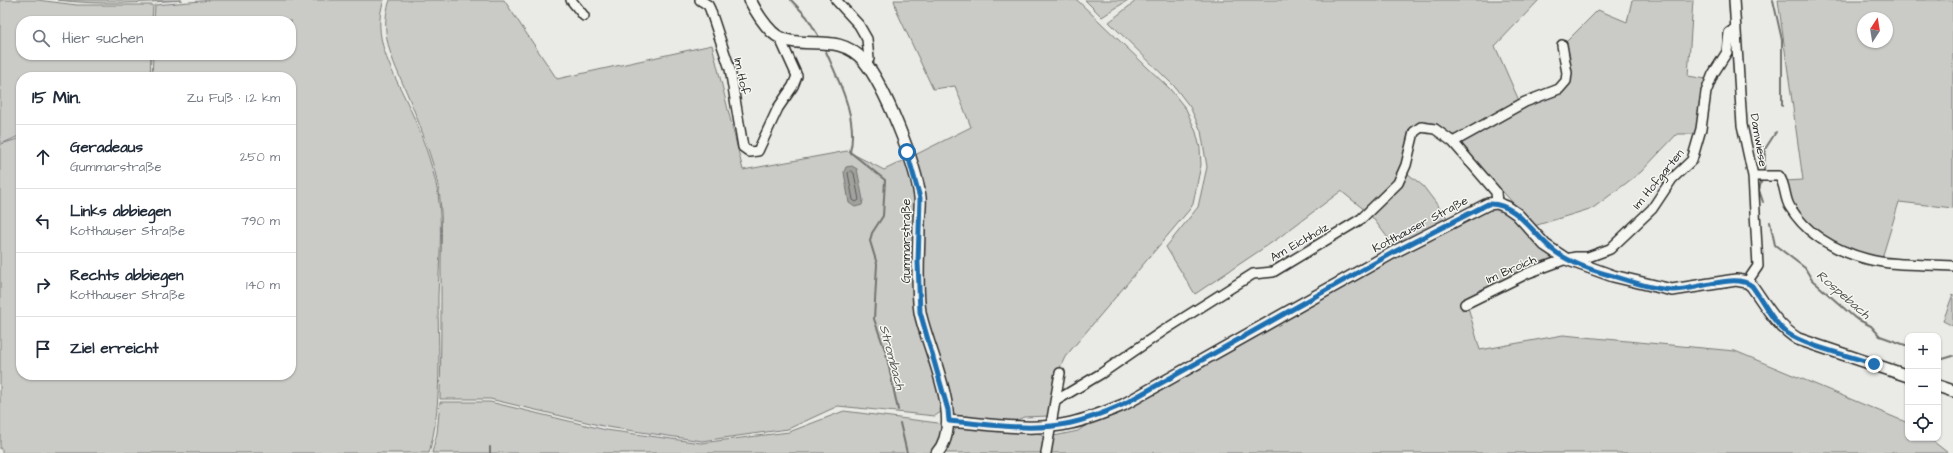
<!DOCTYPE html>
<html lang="de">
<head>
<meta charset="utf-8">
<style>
	body { margin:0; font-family:"Architects Daughter",sans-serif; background:#f2f2f3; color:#1f2937 }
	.controls { position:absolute; right:12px; bottom:12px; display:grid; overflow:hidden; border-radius:8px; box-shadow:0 1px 3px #0004 }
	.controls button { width:36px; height:36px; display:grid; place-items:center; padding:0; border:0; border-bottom:1px solid #e0e1e3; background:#fff; color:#1f2937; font:20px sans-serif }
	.compass { position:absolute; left:1857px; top:12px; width:36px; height:36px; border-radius:50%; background:#fff; box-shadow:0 1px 3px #0004; rotate:12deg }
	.stop { position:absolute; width:12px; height:12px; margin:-9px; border:3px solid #1f6fb2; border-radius:50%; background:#fff }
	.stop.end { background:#1f6fb2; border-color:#fff; box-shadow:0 1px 4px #0008 }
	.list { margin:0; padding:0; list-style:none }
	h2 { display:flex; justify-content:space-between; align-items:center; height:52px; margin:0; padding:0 16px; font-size:17px }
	h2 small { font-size:13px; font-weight:400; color:#747a83 }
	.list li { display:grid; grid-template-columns:26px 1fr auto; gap:12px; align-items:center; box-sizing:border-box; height:64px; padding:0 16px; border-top:1px solid #e0e1e3 }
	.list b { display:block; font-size:15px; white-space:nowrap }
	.list p { margin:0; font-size:13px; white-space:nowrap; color:#747a83 }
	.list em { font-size:13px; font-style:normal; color:#747a83 }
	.icon { flex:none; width:22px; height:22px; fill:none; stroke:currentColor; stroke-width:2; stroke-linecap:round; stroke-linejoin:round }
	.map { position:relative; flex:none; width:1953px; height:453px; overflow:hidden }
	.search { position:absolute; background:#fff; box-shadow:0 1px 3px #0004; left:16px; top:16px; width:280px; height:44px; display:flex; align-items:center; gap:10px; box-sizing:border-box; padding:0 14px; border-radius:16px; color:#747a83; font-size:15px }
	.panel { position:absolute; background:#fff; box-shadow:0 1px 3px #0004; left:16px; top:72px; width:280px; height:308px; border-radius:16px }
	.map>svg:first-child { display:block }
</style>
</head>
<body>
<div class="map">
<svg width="1953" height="453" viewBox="0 0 1953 453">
	<rect width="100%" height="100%" fill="#eaeae6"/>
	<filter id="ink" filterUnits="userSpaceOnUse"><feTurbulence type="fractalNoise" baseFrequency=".025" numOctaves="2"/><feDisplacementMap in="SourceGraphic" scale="8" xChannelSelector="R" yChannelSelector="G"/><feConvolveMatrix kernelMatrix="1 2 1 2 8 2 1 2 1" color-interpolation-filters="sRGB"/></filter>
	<g filter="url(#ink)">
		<!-- green -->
		<path fill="#cacac7" stroke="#7a7a79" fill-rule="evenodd" d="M0 0H37L77 5H153L152 21H21V55H151L150 77H21V135L1 144 21 138V375H291V77H152L153 55H291V21H154L155 5 212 0H384C371 36 391 68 406 100 419 127 433 164 438 194 443 228 439 263 438 297 438 348 443 403 429 453H2V449H0Z
			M57 0H182C141 3 98 5 57 0Z
			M390 0H504L557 79 712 45 743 170 847 151 884 170 905 160 915 193 913 260 942 411 935 416 838 406 788 429 702 441 607 427 490 399H440C441 356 441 312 441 269 441 236 444 205 435 172 429 149 418 120 409 98 396 66 377 36 390 0Z
			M894 0H1077L1170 89 1186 109 1196 132 1200 148 1201 165 1193 204 1190 209 1065 357 1058 372 1049 416 1024 417 1015 421 959 418 952 410 924 311 911 157 971 127 955 86 933 89 898 14Z
			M1085 0H1128L1102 17Z
			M1137 0H1539L1495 46 1520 103 1459 136C1441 135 1446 119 1419 124L1397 181 1366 211 1341 191 1277 239 1195 294 1166 247 1198 207 1207 167 1201 131 1190 107 1174 86 1109 22Z
			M1632 0H1693L1688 76 1706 79 1695 134H1677L1641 172 1593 208 1534 226 1465 150 1461 142 1567 82 1563 45 1598 10 1627 22Z
			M1778 0H1953V208L1899 202 1882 258 1869 255 1824 238 1807 223 1792 205 1785 181 1803 180ZM1863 18H1887V42H1863Z
			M1407 173 1423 186 1448 219 1394 246 1369 213Z
			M1484 208 1503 209 1516 219 1553 254 1554 259 1527 270 1460 303 1462 310 1468 307 1480 350 1563 335 1735 351 1908 423V438H1929L1948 453H1051L1054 436 1078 431 1090 422Z
			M1953 294V326L1943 321Z
			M440 402H490L606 430 701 443 789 432 844 411 938 423 944 429 938 447 931 453H432L437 433Z
			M960 426 1036 431 1046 439 1044 453H941L950 434Z"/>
		<!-- water -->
		<path fill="#a1a19e" stroke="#727270" d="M852 166 857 169 863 200 862 205 855 207 849 203 844 172 846 167Z"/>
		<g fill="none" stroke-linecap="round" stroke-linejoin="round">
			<!-- shore -->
			<path stroke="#5a5a59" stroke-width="1" d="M851 171 854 173 859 200 856 202 853 200 848 173Z"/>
			<!-- stream -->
			<path stroke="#727270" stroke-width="2" d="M791 0 807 17 819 37
				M1773 0 1782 40V106
				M824 47C837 78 859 117 850 152L885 180 883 216 872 233 870 241 877 264 874 319 886 353 898 410
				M1764 171 1765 149 1776 132
				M1762 179 1759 190 1763 202
				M1770 222 1775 245 1805 268 1812 280 1855 318 1871 326 1880 336 1908 346
				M1938 357 1943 359 1953 356
				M900 423 907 453
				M490 447V453"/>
			<defs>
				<path id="minor" d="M571 0 584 16
					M700 0 708 5 710 9 730 69 743 147 750 152 758 151 778 108 793 86 797 76 782 43V38
					M836 0 859 25 867 39 869 59 865 62
					M1734 0 1742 125 1753 176 1758 266 1747 282
					M1453 142 1525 102 1559 89 1566 81 1567 73 1562 45
					M1753 176H1779C1786 185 1784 198 1790 207 1807 235 1837 251 1867 259 1893 266 1926 264 1953 266
					M1465 304 1528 273 1566 259 1576 257H1588L1610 249 1652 209 1672 179 1692 160 1701 129 1706 92 1713 74 1727 52 1729 33 1736 28
					M1057 400 1102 373 1163 331 1253 274 1273 272 1361 219 1398 183 1406 165 1414 132 1421 127 1435 129 1453 142 1496 192 1497 203
					M1046 453 1060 373"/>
				<path id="tertiary" d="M750 0C755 10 764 24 772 32 797 55 836 28 864 61 885 87 916 164 920 197 921 206 919 215 919 224 919 253 916 284 920 312 927 349 966 421 937 453
					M1938 386 1953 391
					M949 421C988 424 1032 432 1071 423 1089 419 1106 412 1123 405L1396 251 1488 204 1497 203 1507 207 1517 214 1545 245 1566 259 1613 276 1672 290 1736 280 1747 282 1752 286C1766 306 1777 326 1798 339L1908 376"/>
			</defs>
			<!-- minor casing -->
			<use href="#minor" stroke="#2b2b2b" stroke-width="12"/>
			<!-- tertiary casing -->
			<use href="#tertiary" stroke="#2b2b2b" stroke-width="14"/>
			<!-- minor -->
			<use href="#minor" stroke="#f6f6f2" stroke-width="9"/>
			<!-- tertiary -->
			<use href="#tertiary" stroke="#f6f6f2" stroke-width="11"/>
		</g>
	</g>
	<g fill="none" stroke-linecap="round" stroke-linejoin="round" filter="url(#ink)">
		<!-- route -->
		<path stroke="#1f6fb2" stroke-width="5" d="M907 152 920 198 918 262 920 312 948 410 949 421C988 424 1032 432 1071 423 1089 419 1106 412 1122 405L1396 251 1488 204C1518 202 1534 237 1557 253 1573 264 1594 271 1613 276 1632 282 1653 289 1672 290 1694 291 1735 272 1752 286 1763 301 1772 321 1787 333 1805 346 1851 356 1874 364"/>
	</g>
	<g text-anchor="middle" stroke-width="3" stroke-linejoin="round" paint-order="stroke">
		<!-- street labels -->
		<g font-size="12" fill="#2b2b2b" stroke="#f6f6f2">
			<text transform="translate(742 76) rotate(78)" y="4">Im Hof</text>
			<text transform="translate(1759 140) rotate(80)" y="4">Damwiese</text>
			<text transform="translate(1658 179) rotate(-51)" y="4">Im Hofgarten</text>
			<text transform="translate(1420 224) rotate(-28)" y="4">Kotthauser Straße</text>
			<text transform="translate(906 241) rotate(-90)" y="4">Gummarstraße</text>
			<text transform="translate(1299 242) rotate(-30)" y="4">Am Eichholz</text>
			<text transform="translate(1511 269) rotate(-24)" y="4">Im Broich</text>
		</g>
		<!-- water labels -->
		<g font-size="13" font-style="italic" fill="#545453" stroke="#f6f6f2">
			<text transform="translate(1844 294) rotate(41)" y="5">Rospebach</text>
			<text transform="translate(893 357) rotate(75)" y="5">Strombach</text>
		</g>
	</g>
</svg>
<div class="controls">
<button>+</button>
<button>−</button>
<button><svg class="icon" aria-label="locate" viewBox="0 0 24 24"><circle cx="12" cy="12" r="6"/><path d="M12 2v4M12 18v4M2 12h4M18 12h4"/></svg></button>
</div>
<svg class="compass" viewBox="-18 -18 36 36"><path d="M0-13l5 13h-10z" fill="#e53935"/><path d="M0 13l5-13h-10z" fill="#747a83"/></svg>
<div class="stop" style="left:907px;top:152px"></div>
<div class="stop end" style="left:1874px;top:364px"></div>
<div class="search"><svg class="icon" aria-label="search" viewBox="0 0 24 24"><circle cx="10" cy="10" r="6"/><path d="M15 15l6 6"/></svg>Hier suchen</div>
<section class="panel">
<h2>15 Min.<small>Zu Fuß · 1.2 km</small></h2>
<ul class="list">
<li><svg class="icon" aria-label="ahead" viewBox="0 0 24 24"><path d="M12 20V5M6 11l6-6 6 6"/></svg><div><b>Geradeaus</b><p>Gummarstraße</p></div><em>250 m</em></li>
<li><svg class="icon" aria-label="left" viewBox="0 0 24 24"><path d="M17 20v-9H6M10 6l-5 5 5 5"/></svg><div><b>Links abbiegen</b><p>Kotthauser Straße</p></div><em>790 m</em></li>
<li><svg class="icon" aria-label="right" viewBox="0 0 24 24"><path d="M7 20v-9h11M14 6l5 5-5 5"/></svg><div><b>Rechts abbiegen</b><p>Kotthauser Straße</p></div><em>140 m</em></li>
<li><svg class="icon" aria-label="arrive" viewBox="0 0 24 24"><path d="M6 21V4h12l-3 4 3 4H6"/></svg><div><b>Ziel erreicht</b></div></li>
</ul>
</section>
</div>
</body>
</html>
